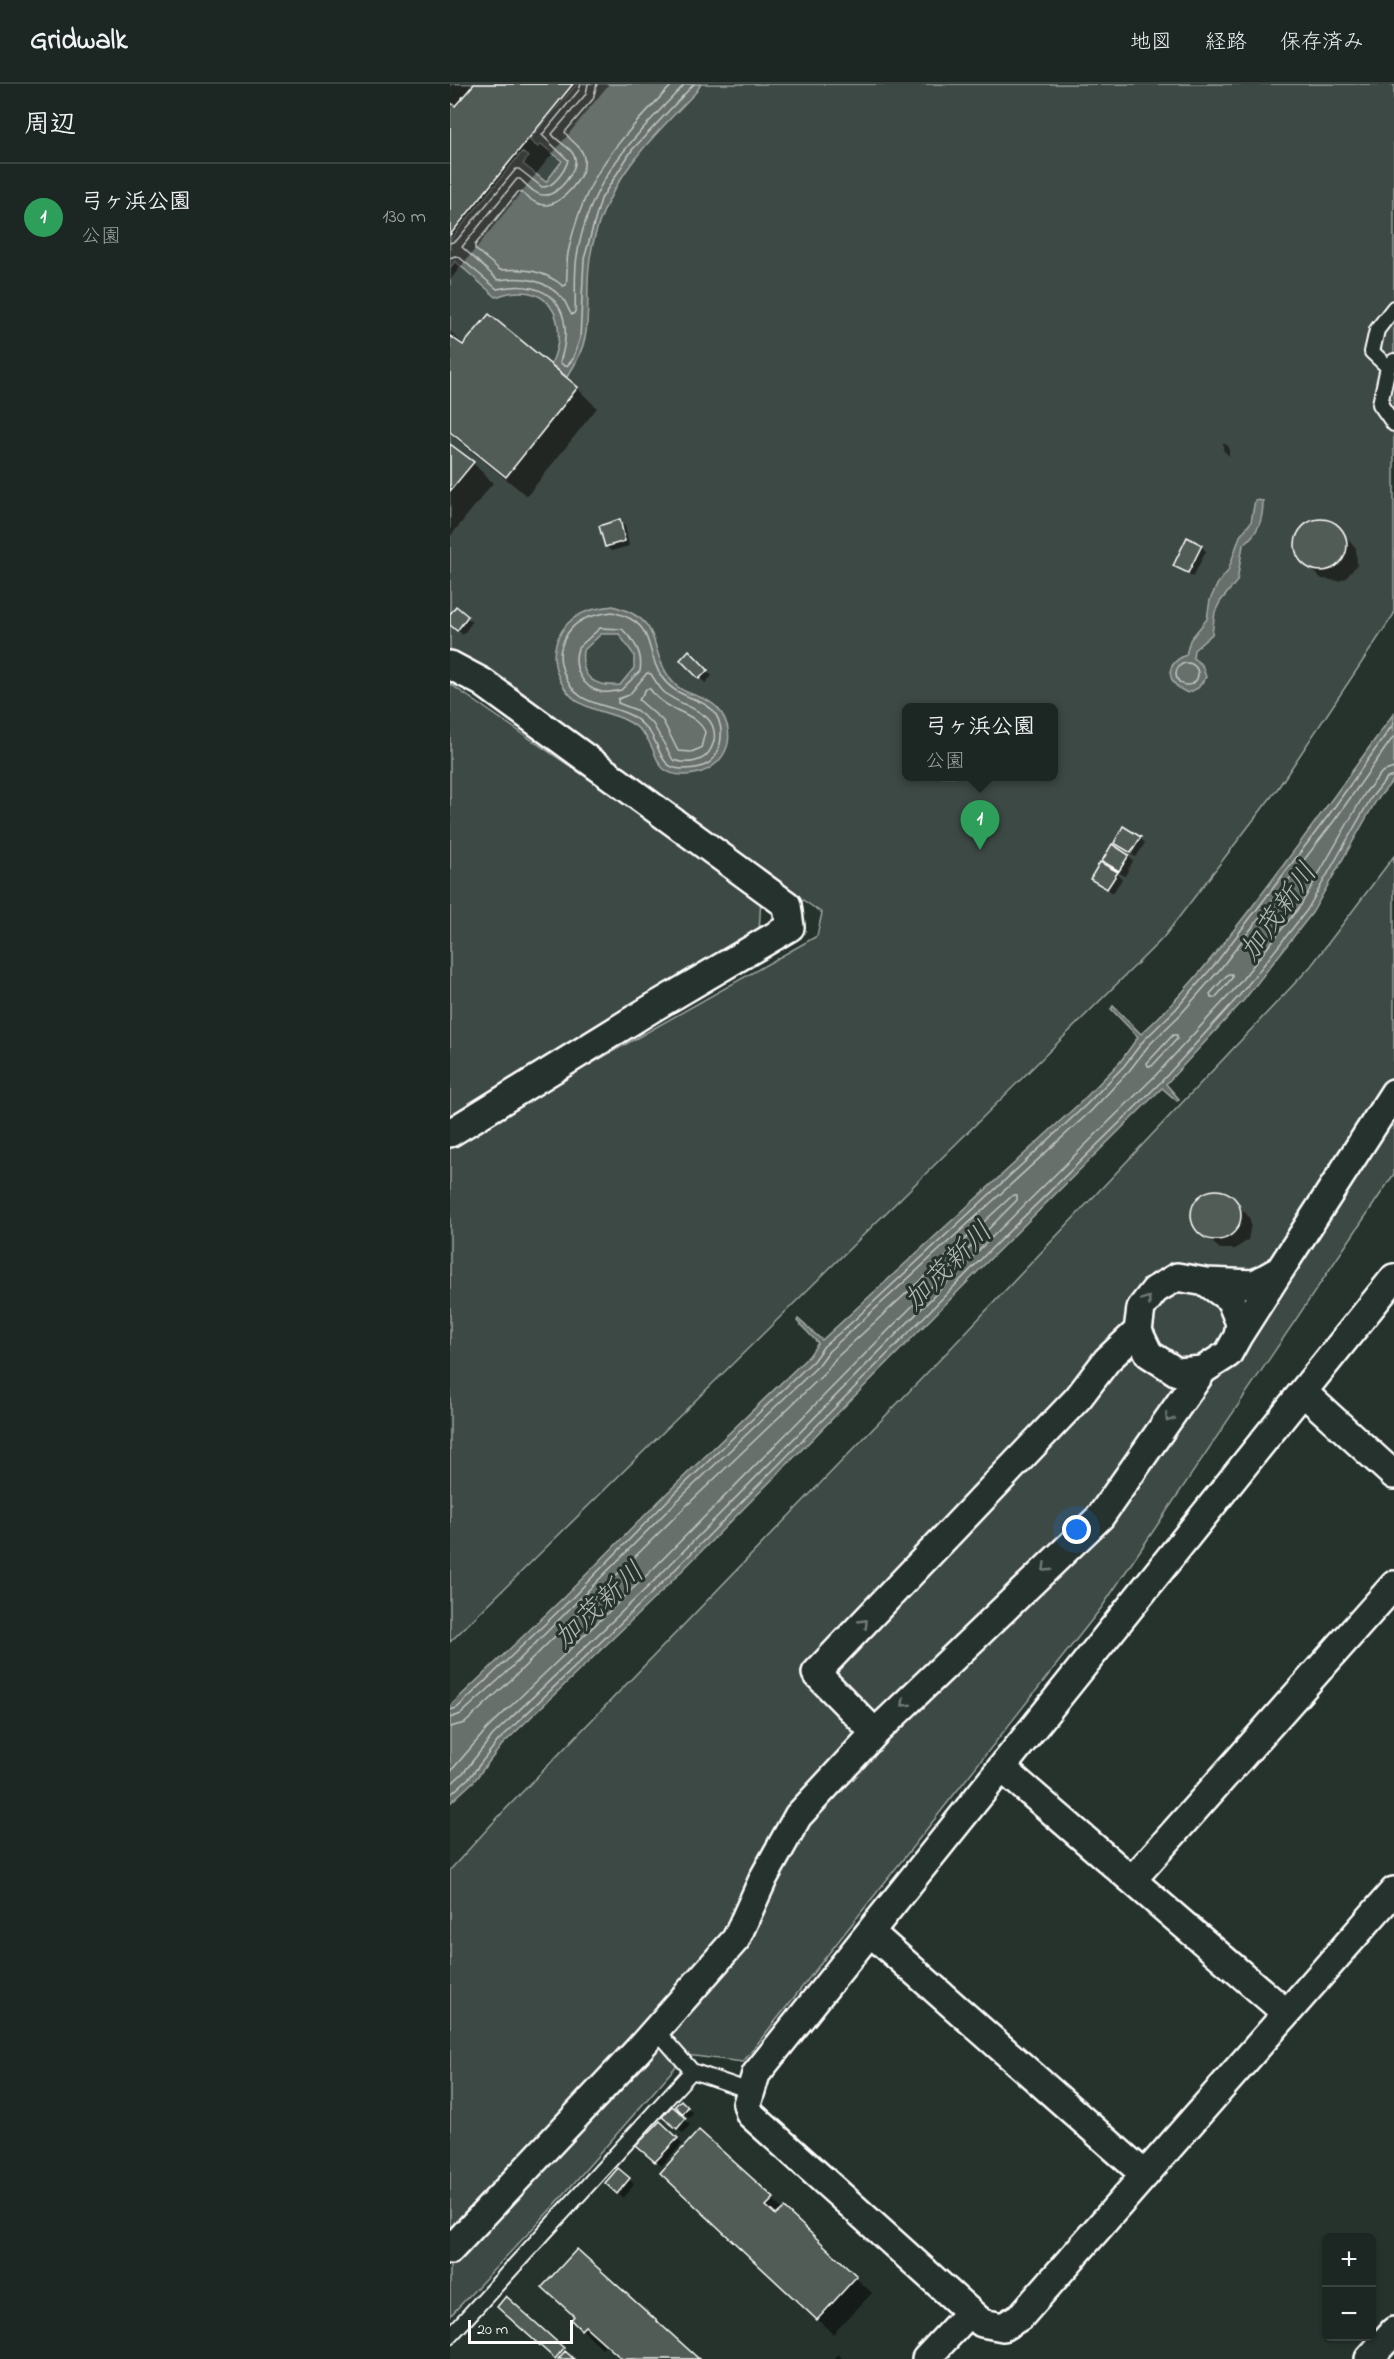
<!DOCTYPE html>
<html lang="ja">
<head>
<meta charset="utf-8">
<style>
	body { margin:0; font-family:"Indie Flower","Klee One",sans-serif; background:#29322f; color:#f1f3f6 }
	.controls { position:absolute; right:18px; bottom:18px; display:grid; overflow:hidden; border-radius:9px; box-shadow:0 2px 4px #0004 }
	.controls button { width:54px; height:54px; display:grid; place-items:center; padding:0; border:0; border-bottom:2px solid #3a4340; background:#1c2622; color:#f1f3f6; font:30px sans-serif }
	.scale { position:absolute; left:18px; bottom:15px; width:105px; box-sizing:border-box; padding-left:6px; border:3px solid #fff; border-top:0; font-size:16px; line-height:21px; white-space:nowrap; color:#fff; -webkit-text-stroke:4px #26332d; paint-order:stroke }
	.you { position:absolute; left:627px; top:1446px; width:21px; height:21px; margin:-15px; border:4px solid #fff; border-radius:50%; background:#1a73e8; box-shadow:0 0 0 9px #1a73e833 }
	.badge { display:grid; place-items:center; width:39px; height:39px; border-radius:50%; background:#ea580c; color:#fff; font-size:20px; font-weight:700 }
	.pin { position:absolute; translate:-50% -50px; filter:drop-shadow(0 2px 3px #0008) }
	.pin::after { content:''; position:absolute; top:32px; width:21px; height:18px; background:inherit; clip-path:polygon(0 0,100% 0,50% 100%) }
	.popup { position:absolute; left:452px; top:619px; width:156px; height:78px; box-sizing:border-box; display:grid; place-content:center; border-radius:9px; background:#1c2622; filter:drop-shadow(0 2px 4px #0005); font-size:20px; white-space:nowrap; color:#a0a5a5 }
	.popup b { font-size:22px; color:#f1f3f6 }
	.popup::after { content:''; position:absolute; left:50%; top:100%; margin-left:-12px; border:12px solid transparent; border-top-color:#1c2622 }
	.list { margin:0; padding:0; list-style:none }
	h2 { display:flex; justify-content:space-between; align-items:center; height:78px; margin:0; padding:0 24px; font-size:26px }
	h2 small { font-size:20px; font-weight:400; color:#a0a5a5 }
	.list li { display:grid; grid-template-columns:39px 1fr auto; gap:18px; align-items:center; box-sizing:border-box; height:108px; padding:0 24px; border-top:2px solid #3a4340 }
	.list b { display:block; font-size:22px; white-space:nowrap }
	.list p { margin:0; font-size:20px; white-space:nowrap; color:#a0a5a5 }
	.list em { font-size:20px; font-style:normal; color:#a0a5a5 }
	.map { position:relative; flex:none; width:944px; height:2275px; overflow:hidden }
	header { display:flex; align-items:center; gap:36px; box-sizing:border-box; height:84px; padding:0 30px; background:#1c2622; border-bottom:2px solid #3a4340 }
	header strong { font-size:28px }
	nav { display:flex; gap:33px; margin-inline-start:auto; font-size:21px }
	main { display:flex }
	aside { flex:1; background:#1c2622 }
	.map>svg:first-child { display:block }
</style>
</head>
<body>
<header>
<strong>Gridwalk</strong>
<nav><a>地図</a><a>経路</a><a>保存済み</a></nav>
</header>
<main>
<aside>
<h2>周辺<small></small></h2>
<ul class="list">
<li><span class="badge" style="background:#2e9e5b">1</span><div><b>弓ヶ浜公園</b><p>公園</p></div><em>130 m</em></li>
</ul>
</aside>
<div class="map">
<svg width="944" height="2275" viewBox="0 0 944 2275">
	<rect width="100%" height="100%" fill="#26332d"/>
	<filter id="ink" filterUnits="userSpaceOnUse"><feTurbulence type="fractalNoise" baseFrequency=".0167" numOctaves="2"/><feDisplacementMap in="SourceGraphic" scale="12" xChannelSelector="R" yChannelSelector="G"/><feConvolveMatrix kernelMatrix="1 2 1 2 8 2 1 2 1" color-interpolation-filters="sRGB"/></filter>
	<g filter="url(#ink)">
		<!-- green -->
		<path fill="#3e4944" stroke="#9ea4a2" stroke-width="1.5" fill-rule="evenodd" d="M0 0H944V530L828 704 713 854 516 1050 0 1558V1064L116 994 367 852 372 829 179 698 60 599 0 568ZM456 624H604V692H456Z
			M0 600 311 813 309 849 0 1033Z
			M944 772V1090L652 1523 293 1978 236 1971 101 2125 0 2232V1786L51 1730 500 1265 861 882Z"/>
		<!-- water -->
		<path fill="#67706c" stroke="#a4a9a7" stroke-width="1.5" fill-rule="evenodd" d="M127 0H251L246 8C197 59 152 101 140 174 133 221 148 249 117 293L101 280C122 236 97 193 46 213L5 177 0 184V156L72 68 78 73 73 80 96 98 112 77 91 60 88 63 79 56Z
			M805 416 813 417C813 437 808 449 793 461L787 497 770 518 765 528 762 550 744 566 743 574 752 581 756 593 748 604 738 609C717 600 713 581 736 571L740 556 757 535 760 516 768 499 778 487 790 452 801 438Z
			M163 522C216 537 196 562 221 596 234 614 259 609 272 630 291 661 267 691 234 691 202 691 209 666 193 649 167 620 124 637 107 589 103 576 103 567 108 554 119 530 138 525 163 522ZM151 550H169L184 571V584L170 601C144 603 130 594 133 567Z
			M944 629V695L926 717 862 829 794 916 716 1000 729 1015 727 1017 712 1004 543 1172 212 1507 52 1661 24 1697 0 1719V1622L113 1514 218 1408 359 1272 368 1259 347 1237 348 1235 372 1256 632 1017 670 978 688 953 661 925 663 922 691 950C730 915 762 874 794 833 846 766 895 697 944 629Z"/>
		<!-- shadow -->
		<path fill="#0007" d="M0 0H159L0 196Z
			M0 247 15 262 127 304 147 324 77 412 0 350Z
			M773 358 779 363V372L773 366Z
			M0 362 23 379 43 399 0 453Z
			M867 436 883 439 906 464 907 481 896 494 889 497 872 495 849 473 847 465 849 450 860 439Z
			M169 437 175 442 179 462 161 467 156 462Z
			M751 462 756 467 743 493 725 481Z
			M6 524 22 538 13 551 0 539V532Z
			M239 569 262 592 255 599 232 576Z
			M690 754 695 759 686 773 674 767 665 759Z
			M674 768 683 777 675 792 664 786 672 795 663 809 642 794 662 785 654 777Z
			M762 1107 777 1110 799 1133 801 1140 798 1156 785 1165H770L746 1144 742 1129 744 1122 754 1110Z
			M231 2018 243 2029 239 2034 227 2022Z
			M222 2024 240 2041 233 2049 219 2038Z
			M210 2039 232 2060 211 2082 193 2067Z
			M249 2048 422 2209 383 2250 228 2105Z
			M168 2086 184 2100 173 2114 157 2099Z
			M94 2203 247 2275H172L156 2261 152 2265 123 2236 125 2233Z
			M56 2214 113 2265 122 2275H107L55 2228Z
			M388 2270 393 2275H384Z"/>
		<g fill="none" stroke-linecap="round" stroke-linejoin="round">
			<!-- shore -->
			<path stroke="#c2c6c4" stroke-width="1.5" d="M138 0 136 10 102 50C108 59 122 63 125 74 128 86 107 113 94 111 85 111 77 101 70 95H67L12 163 48 196C73 192 95 195 113 215 117 220 118 226 122 231L125 228C126 210 124 190 127 172 140 93 183 55 235 0
				M147 0 143 15 115 48C120 58 132 61 134 74 137 91 113 120 96 121 85 121 79 114 71 108H68L25 161V165L50 186C73 184 94 186 113 202L116 201C118 191 116 180 118 169 135 89 168 57 223 0
				M0 159 7 156 66 85H69L92 103C103 104 115 87 118 76L92 51 129 6 131 0
				M0 174 5 172 9 173 47 205C101 193 127 226 110 278L114 282H117L123 275 130 254 134 175 151 115 182 66 244 0
				M162 528C207 539 193 562 211 592 223 610 238 611 256 621 273 631 274 653 267 669 261 683 246 685 232 685 207 685 211 657 196 644 192 640 187 635 182 632 154 617 126 625 113 587 109 575 109 567 114 556 123 535 141 531 162 528Z
				M150 544 172 545C185 558 193 569 190 587L171 606C166 607 158 609 152 608 131 604 122 582 128 564Z
				M726 590a11 11 0 1 1 22 0a11 11 0 1 1-22 0Z
				M197 589 201 590C205 596 209 604 215 609 232 624 269 626 264 657 262 664 258 672 251 675 243 679 232 679 223 676L203 640 186 626 168 619V615L179 611Z
				M196 605H200C216 629 246 627 255 648L251 664 241 668 228 667 213 637 189 616Z
				M778 890H782V894L765 914H761L760 910Z
				M723 951H727V955L702 982H698L697 979Z
				M0 1626 7 1624 117 1519 222 1412 363 1277 374 1262 401 1239 636 1021 674 982 694 956 725 926 766 879 878 732 944 639
				M0 1634 11 1630 55 1590 227 1417 368 1282 379 1267 641 1027 679 987 699 961 730 931 771 884 884 737 944 652
				M0 1643 15 1639 61 1596 234 1424 375 1289 386 1274 563 1111H567V1116L197 1491 37 1645 0 1688
				M0 1701 14 1688 43 1651 203 1498 533 1162 705 992 783 907 851 821 915 709 932 688 944 684
				M0 1711 20 1693 48 1657 208 1503 538 1168 711 998 789 912 857 826 921 714 937 694 944 692"/>
		</g>
		<!-- building -->
		<path fill="#515c57" stroke="#fff" stroke-width="1.5" d="M24 0H123L0 151V18L5 22Z
			M39 230 128 303 56 393 0 348V252L13 261Z
			M0 360 24 378 0 407Z
			M845 461a26 26 0 1 1 52 0a26 26 0 1 1-52 0Z
			M170 435 175 457 155 463 149 442Z
			M737 453 752 461 738 489 723 482Z
			M6 522 18 532 7 547 0 541V530Z
			M239 566 258 586 249 595 230 576Z
			M673 742 691 753 681 769 664 759Z
			M662 760 679 771 669 787 652 777Z
			M650 778 668 788 657 805 640 795Z
			M741 1131a25 25 0 1 1 50 0a25 25 0 1 1-50 0Z
			M231 2016 238 2023 233 2030 225 2022Z
			M222 2022 236 2034 227 2045 212 2033Z
			M210 2037 228 2054 205 2078 186 2062Z
			M249 2046 324 2114 316 2122 326 2131 334 2124 407 2192 367 2236 210 2089Z
			M168 2084 180 2094 167 2110 155 2099Z
			M127 2165 249 2275H172L135 2242 131 2246 121 2236 124 2232 92 2203Z
			M56 2212 114 2264 105 2275 47 2223Z
			M115 2267 124 2275H108Z"/>
		<g fill="none" stroke-linecap="round" stroke-linejoin="round">
			<defs>
				<path id="service" d="M944 277 938 283 930 320 944 340
					M938 283 922 268 927 246 944 224
					M206 1946 242 1987 300 2007
					M0 2252 242 1987"/>
				<path id="minor" d="M0 581 32 598 337 821 340 843 204 923 0 1049
					M830 1186 944 1009
					M944 1194 306 1990 297 2020 300 2030 532 2239 553 2243 571 2232 944 1807
					M756 1198 780 1215 790 1239 788 1252 778 1270 753 1286 727 1288 699 1270 688 1247 691 1224 705 1206 727 1193 756 1198 805 1200 830 1186 788 1252
					M688 1247 657 1276 628 1314 366 1589 425 1649 650 1433 753 1286
					M853 1308 944 1391
					M552 1684 836 1929
					M682 1796 944 1501
					M420 1848 695 2091
					M0 2166 188 1966 286 1855 314 1793 348 1732 425 1649
					M476 2275 520 2228
					M919 2275 944 2247"/>
			</defs>
			<!-- service casing -->
			<use href="#service" stroke="#fff" stroke-width="18"/>
			<!-- minor casing -->
			<use href="#minor" stroke="#fff" stroke-width="32"/>
			<!-- service -->
			<use href="#service" stroke="#26332d" stroke-width="14"/>
			<!-- minor -->
			<use href="#minor" stroke="#26332d" stroke-width="27"/>
		</g>
		<!-- one-way arrows -->
		<defs><path id="oneway-chevron" d="M-2-3.5L2.5 0L-2 3.5" fill="none" stroke-width="1.6" stroke-linecap="round" stroke-linejoin="round" transform="scale(1.5)"/></defs>
		<g stroke="#727a76">
			<use href="#oneway-chevron" transform="translate(697 1216) rotate(-54)"/>
			<use href="#oneway-chevron" transform="translate(719 1334) rotate(125)"/>
			<use href="#oneway-chevron" transform="translate(596 1484) rotate(136)"/>
			<use href="#oneway-chevron" transform="translate(414 1539) rotate(-46)"/>
			<use href="#oneway-chevron" transform="translate(455 1619) rotate(136)"/>
		</g>
	</g>
	<g text-anchor="middle" stroke-width="6" stroke-linejoin="round" paint-order="stroke">
		<!-- water labels -->
		<g font-size="28" font-style="italic" fill="#b3b8b6" stroke="#26332d">
			<text transform="translate(827 827) rotate(-55)" y="10">加茂新川</text>
			<text transform="translate(497 1181) rotate(-45)" y="10">加茂新川</text>
			<text transform="translate(148 1520) rotate(-43)" y="10">加茂新川</text>
		</g>
	</g>
</svg>
<div class="controls">
<button>+</button>
<button>−</button>
</div>
<div class="scale">20 m</div>
<div class="you"></div>
<div class="pin badge" style="left:530px;top:766px;background:#2e9e5b">1</div>
<div class="popup"><b>弓ヶ浜公園</b>公園</div>
</div>
</main>
</body>
</html>
